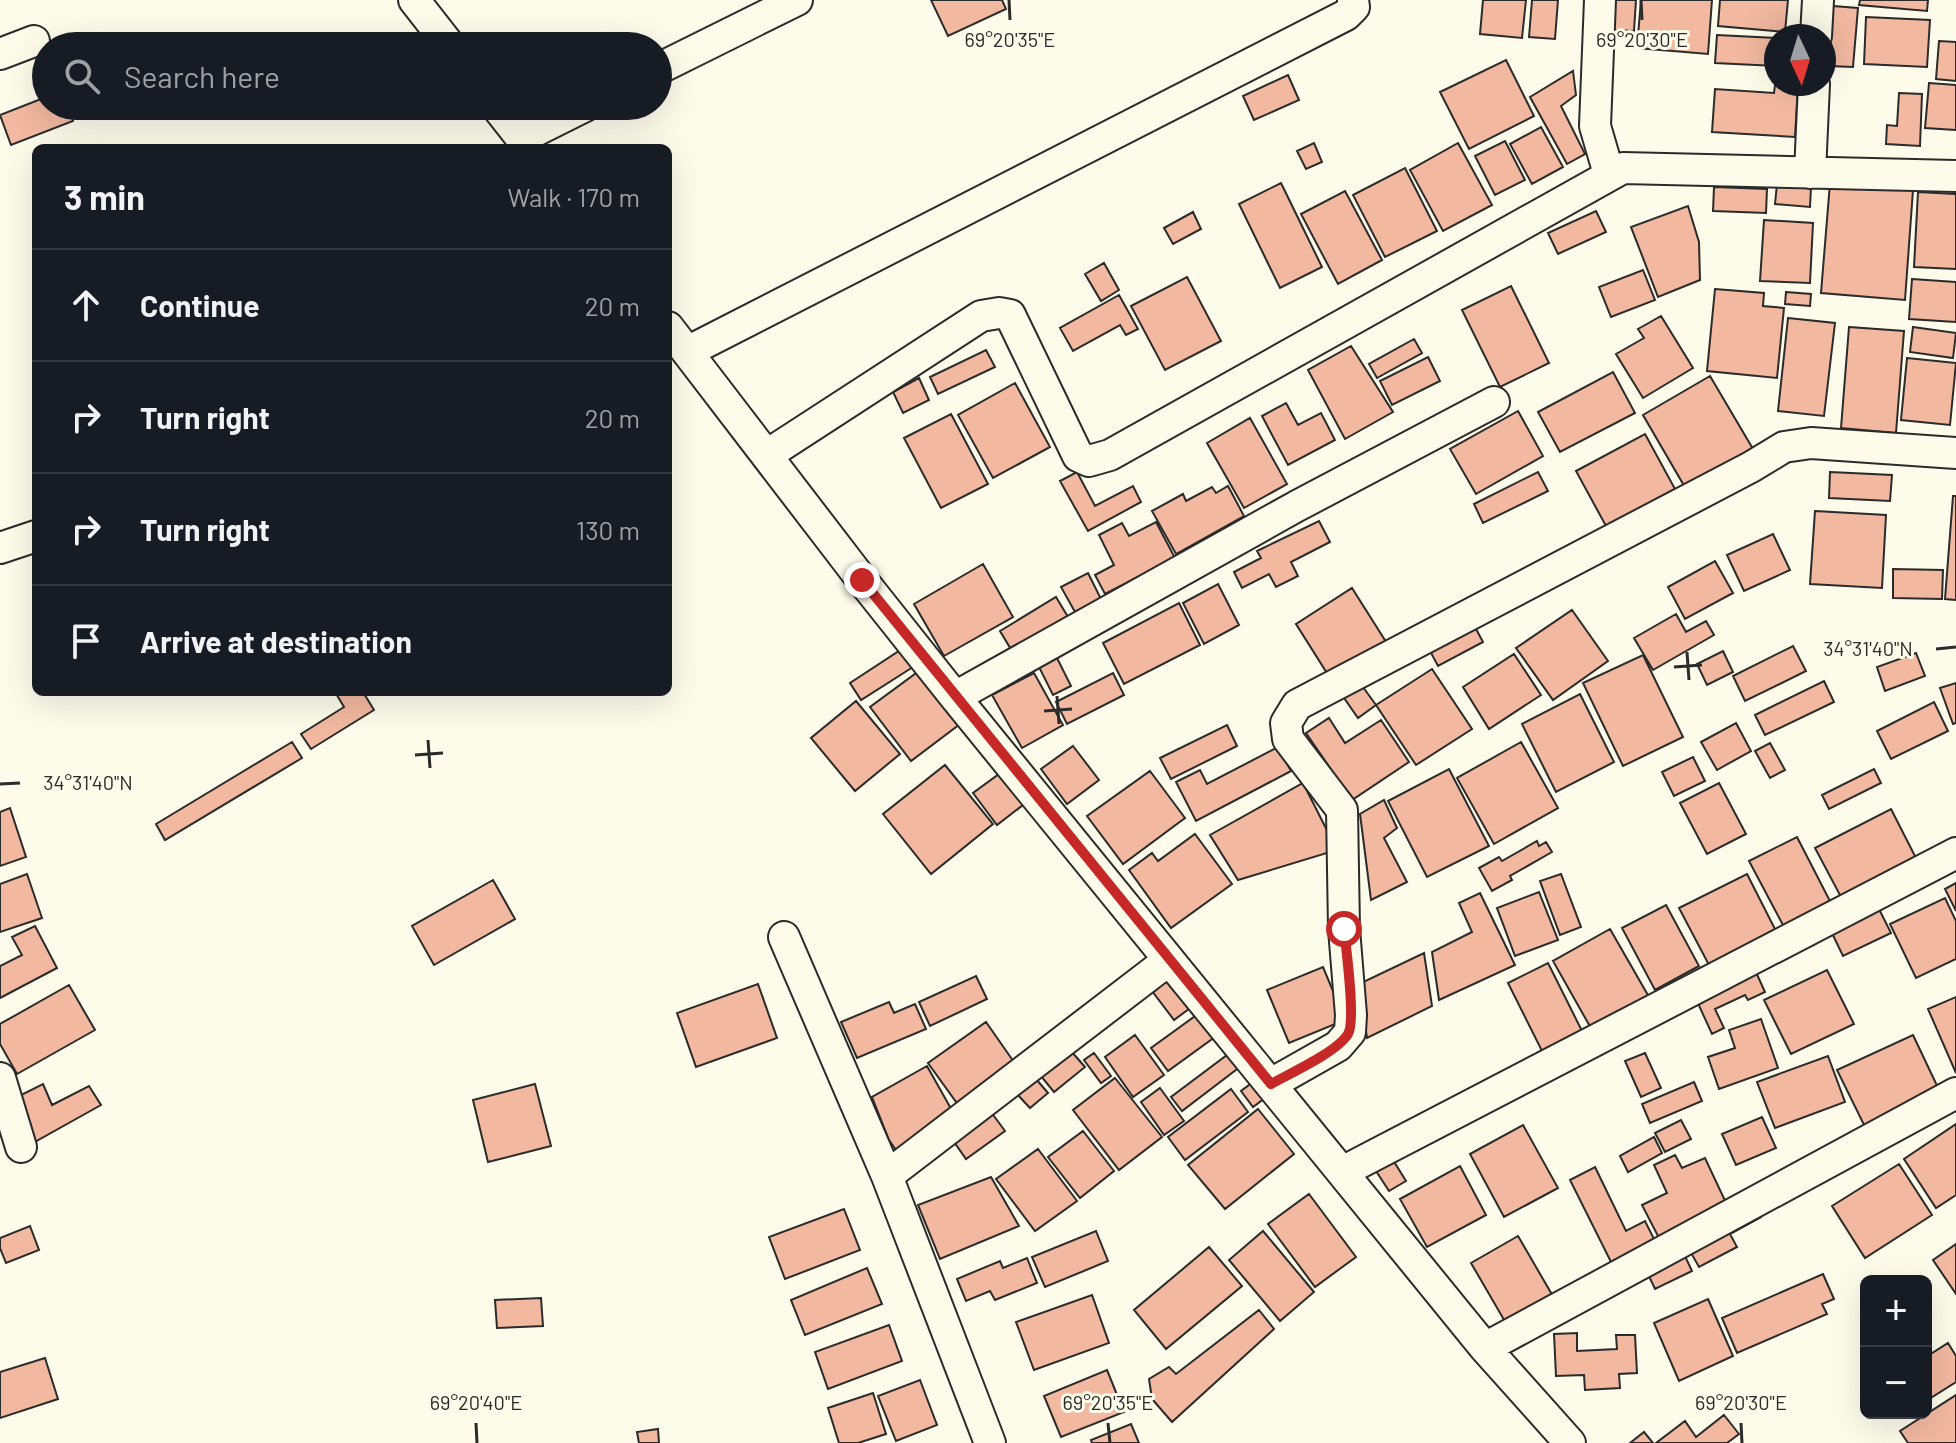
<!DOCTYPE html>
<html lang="en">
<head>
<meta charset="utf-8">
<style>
	body { margin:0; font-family:Barlow,sans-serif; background:#20242c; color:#f1f3f6 }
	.controls { position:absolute; right:24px; bottom:24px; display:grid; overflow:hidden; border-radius:12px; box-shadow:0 8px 32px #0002 }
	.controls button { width:72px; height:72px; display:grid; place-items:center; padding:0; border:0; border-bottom:2px solid #363941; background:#171b24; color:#f1f3f6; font:40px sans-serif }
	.compass { position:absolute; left:1764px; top:24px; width:72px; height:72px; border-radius:50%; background:#171b24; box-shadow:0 8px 32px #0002; rotate:176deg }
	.stop { position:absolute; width:24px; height:24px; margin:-18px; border:6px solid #c62828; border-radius:50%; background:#fff }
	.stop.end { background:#c62828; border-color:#fff; box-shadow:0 2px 8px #0008 }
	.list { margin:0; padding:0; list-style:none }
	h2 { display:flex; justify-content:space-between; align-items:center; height:104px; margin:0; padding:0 32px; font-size:34px }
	h2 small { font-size:26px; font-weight:400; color:#9ea1a6 }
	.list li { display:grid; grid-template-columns:52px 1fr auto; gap:24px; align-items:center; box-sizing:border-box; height:112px; padding:0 32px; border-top:2px solid #363941 }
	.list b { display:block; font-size:30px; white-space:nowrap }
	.list em { font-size:26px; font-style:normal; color:#9ea1a6 }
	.icon { flex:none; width:44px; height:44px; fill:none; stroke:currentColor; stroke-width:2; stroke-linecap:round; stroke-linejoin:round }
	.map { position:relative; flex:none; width:1956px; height:1443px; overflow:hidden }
	.search { position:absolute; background:#171b24; box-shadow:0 8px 32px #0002; left:32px; top:32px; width:640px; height:88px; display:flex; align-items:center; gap:20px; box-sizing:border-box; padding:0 28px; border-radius:44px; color:#9ea1a6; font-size:30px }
	.panel { position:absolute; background:#171b24; box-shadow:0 8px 32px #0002; left:32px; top:144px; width:640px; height:552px; border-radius:12px }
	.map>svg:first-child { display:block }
</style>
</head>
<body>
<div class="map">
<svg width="1956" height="1443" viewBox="0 0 1956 1443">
	<rect width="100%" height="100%" fill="#fdfbea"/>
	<!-- building -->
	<path fill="#f2b8a0" stroke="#2b2b2b" stroke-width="2" d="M931 0H1002L1006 9 948 36Z
		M1483 0H1526L1522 38 1480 34Z
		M1532 0H1558L1555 39 1529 37Z
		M1614 0H1636L1634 31 1612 30Z
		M1641 0H1712L1708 54 1637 48Z
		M1720 0H1788L1785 32 1718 26Z
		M1860 0H1928L1927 11 1859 5Z
		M1833 6 1858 8 1853 67 1829 66Z
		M1866 17 1930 20 1927 67 1864 64Z
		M1717 35 1776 38V66L1715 63Z
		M1939 41 1956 42V81L1936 79Z
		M1506 60 1534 116 1469 149 1440 92Z
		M1573 71 1576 95 1561 106 1585 154 1567 164 1530 97Z
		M1288 75 1299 100 1254 120 1243 96Z
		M1776 76V84H1798L1795 137 1712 132 1715 89 1774 93Z
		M1929 83 1956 85V130L1925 128Z
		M1899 93 1922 94 1920 146 1886 144 1887 125 1897 126Z
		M46 97V106H67L73 121 11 145 0 115Z
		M1541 127 1563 167 1532 184 1510 144Z
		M1505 141 1525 180 1495 195 1475 156Z
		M1314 143 1322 162 1306 169 1297 151Z
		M1458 143 1492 205 1443 231 1410 170Z
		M1405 168 1437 231 1385 257 1353 195Z
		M1281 183 1322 267 1280 288 1239 204Z
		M1830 183 1913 190 1905 300 1821 293Z
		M1777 184 1811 187 1810 207 1775 204Z
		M1714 187 1767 189 1766 213 1713 211Z
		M1345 191 1382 260 1338 284 1301 214Z
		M1918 192 1956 194V269L1914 267Z
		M1688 206 1699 242 1700 280 1658 297 1631 227Z
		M1596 211 1606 232 1558 254 1548 233Z
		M1193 212 1201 229 1173 244 1164 228Z
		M1764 220 1813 223 1810 283 1760 281Z
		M1104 263 1119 290 1101 301 1085 274Z
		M1643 270 1655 300 1611 317 1599 287Z
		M1187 277 1221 341 1165 370 1131 306Z
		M1912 279 1956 282V322L1909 319Z
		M1511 286 1549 363 1500 387 1462 310Z
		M1715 289 1764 293 1763 306 1784 308 1777 378 1707 371Z
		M1786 292 1811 294 1810 306 1785 304Z
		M1119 295 1138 329 1126 335 1120 325 1073 351 1060 328Z
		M1661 316 1693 368 1643 398 1616 354 1644 338 1638 329Z
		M1788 318 1835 323 1824 416 1778 411Z
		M1849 327 1904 331 1896 433 1841 428Z
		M1913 327 1956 333 1953 358 1910 352Z
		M1414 339 1422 353 1377 378 1369 364Z
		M1351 346 1393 412 1345 439 1308 370Z
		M986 350 995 367 938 394 930 377Z
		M1428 357 1440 381 1392 405 1380 381Z
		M1907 358 1956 363 1950 425 1901 420Z
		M1613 372 1635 413 1560 452 1538 412Z
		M1710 376 1753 449 1686 489 1643 415Z
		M919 378 929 400 903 413 893 392Z
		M1015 383 1050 447 993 478 958 415Z
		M1286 403 1298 425 1321 413 1335 440 1288 465 1262 416Z
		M1518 411 1543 456 1476 494 1450 449Z
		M951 414 988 484 941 508 904 438Z
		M1250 418 1287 484 1244 508 1207 443Z
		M1645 434 1675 489 1606 526 1576 471Z
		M1077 472 1095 506 1133 486 1141 502 1088 531 1060 481Z
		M1538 472 1548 491 1483 523 1474 504Z
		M1830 472 1892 475 1890 501 1829 498Z
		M1228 486 1244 516 1176 554 1152 511 1183 494 1186 501 1212 487 1216 493Z
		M1953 496H1956V600L1945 599Z
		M1815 511 1886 515 1882 588 1810 584Z
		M1319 521 1330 542 1291 562 1298 576 1276 587 1269 574 1242 588 1234 572 1261 558 1257 551Z
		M1156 522 1175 558 1105 594 1095 575 1114 565 1099 535 1122 523 1129 536Z
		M1773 534 1790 570 1744 591 1727 555Z
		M1715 561 1733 593 1685 619 1668 587Z
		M983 564 1013 617 944 656 914 604Z
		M1893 569 1943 570 1942 599 1893 598Z
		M1088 573 1101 599 1075 612 1061 587Z
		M1218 584 1239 625 1204 644 1183 603Z
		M1352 588 1388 645 1332 681 1296 624Z
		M1056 597 1068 617 1012 651 1000 631Z
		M1179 603 1200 645 1124 684 1103 643Z
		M1572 610 1608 661 1553 700 1516 648Z
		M1676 614 1686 632 1706 621 1714 635 1653 670 1634 638Z
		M1475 627 1483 642 1438 666 1430 651Z
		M1051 646 1071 686 1053 695 1033 655Z
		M1793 646 1806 671 1745 701 1733 676Z
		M902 649 913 667 861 700 850 683Z
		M1723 651 1733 672 1707 685 1697 664Z
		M1916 653 1925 676 1885 691 1877 667Z
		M1514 654 1541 695 1489 729 1463 687Z
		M1643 655 1683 737 1623 766 1583 683Z
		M1432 669 1472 729 1416 765 1376 705Z
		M919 671 960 724 911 761 870 707Z
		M1034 673 1063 725 1022 748 992 695Z
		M1113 673 1124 695 1067 724 1056 702Z
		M1824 681 1834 702 1765 735 1755 715Z
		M1360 683 1376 705 1358 718 1342 695Z
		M1956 683V723L1953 724 1940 688Z
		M335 692H363L374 710 311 749 301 734 344 707Z
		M1580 694 1614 762 1556 792 1522 724Z
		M856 701 900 754 855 791 811 738Z
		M1934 702 1948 731 1891 759 1877 731Z
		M1329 718 1345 743 1381 720 1409 762 1352 800 1306 733Z
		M1736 723 1751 751 1717 770 1701 742Z
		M1227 725 1237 746 1171 779 1160 758Z
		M292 742 302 758 165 840 156 824Z
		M1521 742 1558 808 1494 844 1457 778Z
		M1770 743 1785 770 1770 778 1755 751Z
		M1073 746 1099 780 1067 804 1041 769Z
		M1278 747 1291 771 1196 821 1176 782 1200 770 1207 784Z
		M1693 757 1705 781 1674 796 1662 772Z
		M945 765 993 824 931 874 883 814Z
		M1449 769 1489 846 1427 877 1388 801Z
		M1874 769 1881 783 1829 809 1822 795Z
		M1150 771 1185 818 1123 864 1087 816Z
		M999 774 1023 805 997 825 973 793Z
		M1303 783 1337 850 1238 880 1210 835Z
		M1719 783 1746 834 1707 854 1680 803Z
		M1384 800 1397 828 1384 838 1407 882 1371 900 1360 814Z
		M10 808 26 857 0 866V812Z
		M1891 809 1916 858 1841 897 1815 848Z
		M1195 834 1232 884 1171 928 1129 870 1152 853 1158 861Z
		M1797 837 1831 903 1784 927 1749 861Z
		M1537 841 1539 846 1546 842 1552 852 1510 876 1512 880 1492 891 1479 868 1499 857 1502 861Z
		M27 874 42 918 0 932V884Z
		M1561 874 1581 927 1560 935 1540 881Z
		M1747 874 1777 933 1710 967 1679 908Z
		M493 880 515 919 434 965 412 926Z
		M1956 883V911L1945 889Z
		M1539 892 1558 940 1515 956 1497 908Z
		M1480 893 1515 965 1439 1000 1432 952 1472 932 1459 903Z
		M1945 898 1956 921V959L1916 978 1890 924Z
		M1666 905 1699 966 1655 990 1622 928Z
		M1877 905 1891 933 1843 956 1829 927Z
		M35 926 57 968 0 998V966L22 955 12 937Z
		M1610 929 1649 997 1592 1030 1553 961Z
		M1424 953 1432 1006 1367 1038 1359 984Z
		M1548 963 1585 1037 1545 1057 1508 983Z
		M1323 967 1345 1020 1289 1043 1267 990Z
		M1755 970 1765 992 1748 1000 1745 995 1715 1009 1724 1028 1712 1034 1696 999Z
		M1827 970 1854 1024 1791 1054 1764 1000Z
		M1175 974 1197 1003 1174 1020 1152 991Z
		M976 976 987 999 930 1026 919 1002Z
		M758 984 777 1038 696 1067 677 1013Z
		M69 985 95 1030 17 1074 0 1044V1024Z
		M1956 997V1073L1928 1009Z
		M889 1002 894 1013 915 1004 926 1029 857 1058 841 1022Z
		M1202 1011 1219 1034 1168 1071 1151 1048Z
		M1761 1019 1778 1068 1719 1089 1708 1057 1735 1048 1729 1030Z
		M986 1022 1016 1065 959 1106 928 1063Z
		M1135 1035 1164 1075 1133 1097 1105 1057Z
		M1913 1035 1941 1094 1866 1129 1837 1070Z
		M1235 1049 1245 1063 1182 1111 1171 1097Z
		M1071 1051 1085 1067 1054 1092 1040 1075Z
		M1094 1053 1111 1076 1101 1083 1084 1060Z
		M1645 1053 1661 1088 1641 1097 1625 1061Z
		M1828 1056 1845 1102 1775 1128 1757 1082Z
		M927 1066 954 1114 901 1157 889 1140 872 1097Z
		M1115 1078 1162 1137 1119 1170 1073 1110Z
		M1036 1079 1048 1093 1030 1108 1017 1094Z
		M1257 1079 1269 1095 1253 1107 1241 1091Z
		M1694 1082 1702 1101 1650 1123 1642 1104Z
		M43 1084 52 1105 89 1086 101 1105 31 1144 15 1098Z
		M535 1084 551 1146 488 1162 473 1100Z
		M1160 1088 1184 1121 1164 1135 1141 1102Z
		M1231 1089 1248 1112 1185 1160 1168 1137Z
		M1258 1109 1294 1154 1225 1209 1188 1165Z
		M991 1112 1005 1131 966 1159 952 1139Z
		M1762 1117 1776 1148 1736 1165 1722 1134Z
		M1681 1120 1691 1139 1665 1152 1655 1133Z
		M1956 1124V1195L1936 1208 1904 1159Z
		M1523 1125 1558 1188 1504 1217 1470 1154Z
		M1083 1131 1114 1171 1080 1198 1048 1157Z
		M1654 1137 1662 1153 1628 1172 1620 1156Z
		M1038 1149 1077 1201 1035 1231 996 1179Z
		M1675 1155 1682 1168 1705 1158 1728 1207 1660 1240 1642 1205 1667 1193 1654 1165Z
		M1393 1160 1406 1181 1389 1191 1376 1171Z
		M1899 1164 1932 1215 1865 1258 1832 1206Z
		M1460 1166 1486 1215 1427 1247 1400 1199Z
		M1595 1167 1626 1231 1645 1221 1657 1245 1613 1266 1570 1180Z
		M991 1177 1019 1226 940 1259 918 1205Z
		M1309 1194 1356 1257 1315 1287 1268 1224Z
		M1755 1207 1761 1217 1730 1234 1737 1247 1699 1267 1686 1244Z
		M844 1209 860 1250 785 1279 769 1237Z
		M30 1226 39 1250 6 1263 0 1248V1238Z
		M1096 1231 1108 1261 1045 1287 1032 1257Z
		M1263 1231 1314 1292 1280 1321 1229 1260Z
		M1518 1236 1554 1298 1507 1325 1471 1263Z
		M1956 1244V1294L1933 1260Z
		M1209 1247 1242 1286 1166 1349 1134 1310Z
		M1684 1254 1692 1271 1655 1289 1647 1272Z
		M1027 1258 1037 1283 995 1300 990 1291 966 1301 957 1279 1000 1261 1003 1268Z
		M867 1268 882 1304 805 1335 791 1300Z
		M1823 1274 1834 1299 1822 1304 1827 1314 1737 1353 1722 1318Z
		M1092 1295 1109 1343 1034 1370 1016 1322Z
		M541 1298 543 1326 497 1328 495 1300Z
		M1708 1299 1733 1356 1679 1381 1654 1323Z
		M1259 1310 1274 1329 1172 1422 1152 1399 1149 1379 1169 1367 1176 1374Z
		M889 1325 902 1361 828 1389 815 1352Z
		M1577 1333V1351L1617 1349 1616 1335H1635L1637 1373 1619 1374 1620 1388 1585 1390 1584 1375 1556 1376 1554 1334Z
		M1948 1343 1956 1356V1382L1926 1401V1357Z
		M45 1358 58 1399 0 1418V1372Z
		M1107 1370 1124 1412 1061 1437 1044 1396Z
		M920 1380 937 1425 896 1441 878 1396Z
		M873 1393 886 1434 858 1443H839L828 1408Z
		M1956 1395V1443H1908L1900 1431Z
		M1724 1415 1739 1434 1727 1443H1656L1685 1421 1696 1437Z
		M1131 1424 1139 1443H1092L1091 1440Z
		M658 1429 659 1443H639L637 1432Z
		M1644 1432 1653 1443H1630Z"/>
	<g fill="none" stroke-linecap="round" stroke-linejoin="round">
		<defs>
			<path id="minor" d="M414 0 450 46
				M1600 0 1595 126 1609 174
				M1816 36 1818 0
				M0 54 34 41
				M658 69 797 0
				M496 106 529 148
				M521 138 585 106
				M1810 173 1814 84
				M668 327 862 580 955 697 1485 1348 1570 1443
				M687 352 1346 15 1354 7 1353 0
				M767 455 981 316 999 313 1010 315 1078 456 1089 461 1110 455 1623 168 1956 176
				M0 548 36 536
				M955 697 1297 506 1494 402
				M784 937 887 1176 990 1443
				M0 1078 21 1147
				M1271 1084 1338 1046 1350 1032 1351 1015 1344 929 1342 810 1288 739 1286 723 1297 705 1751 467 1784 447 1811 443 1956 453
				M1342 1172 1956 853
				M887 1176 1169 960
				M1485 1348 1956 1093"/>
		</defs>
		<!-- minor casing -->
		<use href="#minor" stroke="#2b2b2b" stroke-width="34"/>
		<!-- minor -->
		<use href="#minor" stroke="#fdfbea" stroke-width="30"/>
	</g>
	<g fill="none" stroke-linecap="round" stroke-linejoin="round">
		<!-- route -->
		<path stroke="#c62828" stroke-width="10" d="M862 580 1271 1084C1291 1073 1337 1052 1348 1034 1356 1021 1346 948 1344 929"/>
	</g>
	<!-- ticks -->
	<path fill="none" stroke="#2b2b2b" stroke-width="3" d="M1009 0 1010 20M1641 0 1642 20M1936 649 1956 647M1687 652 1689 680M1674 667 1702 665M1057 696 1059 724M1044 711 1072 709M428 740 430 768M415 755 443 753M0 784 20 783M476 1423 477 1443M1108 1423 1110 1443M1741 1423 1742 1443"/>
	<g font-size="20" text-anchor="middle" fill="#2b2b2b" stroke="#fdfbea" stroke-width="6" stroke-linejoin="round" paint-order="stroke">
		<text x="1010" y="47">69°20'35"E</text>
		<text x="1642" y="47">69°20'30"E</text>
		<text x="1868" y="656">34°31'40"N</text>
		<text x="88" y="790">34°31'40"N</text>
		<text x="476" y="1410">69°20'40"E</text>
		<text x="1108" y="1410">69°20'35"E</text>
		<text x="1741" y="1410">69°20'30"E</text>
	</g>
</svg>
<div class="controls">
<button>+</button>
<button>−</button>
</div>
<svg class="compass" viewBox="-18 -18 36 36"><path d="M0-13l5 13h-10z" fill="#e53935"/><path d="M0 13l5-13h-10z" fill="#9ea1a6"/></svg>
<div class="stop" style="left:1344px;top:929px"></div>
<div class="stop end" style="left:862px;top:580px"></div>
<div class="search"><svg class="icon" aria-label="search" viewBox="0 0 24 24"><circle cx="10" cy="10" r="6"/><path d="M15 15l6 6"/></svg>Search here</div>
<section class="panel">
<h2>3 min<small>Walk · 170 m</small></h2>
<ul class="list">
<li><svg class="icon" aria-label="ahead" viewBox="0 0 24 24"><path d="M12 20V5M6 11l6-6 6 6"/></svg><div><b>Continue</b></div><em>20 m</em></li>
<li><svg class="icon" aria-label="right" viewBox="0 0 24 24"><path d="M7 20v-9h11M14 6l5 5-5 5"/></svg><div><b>Turn right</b></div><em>20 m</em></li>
<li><svg class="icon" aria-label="right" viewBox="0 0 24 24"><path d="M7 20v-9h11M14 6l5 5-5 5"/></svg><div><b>Turn right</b></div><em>130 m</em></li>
<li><svg class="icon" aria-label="arrive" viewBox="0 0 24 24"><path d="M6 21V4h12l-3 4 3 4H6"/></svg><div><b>Arrive at destination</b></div></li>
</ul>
</section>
</div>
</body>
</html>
